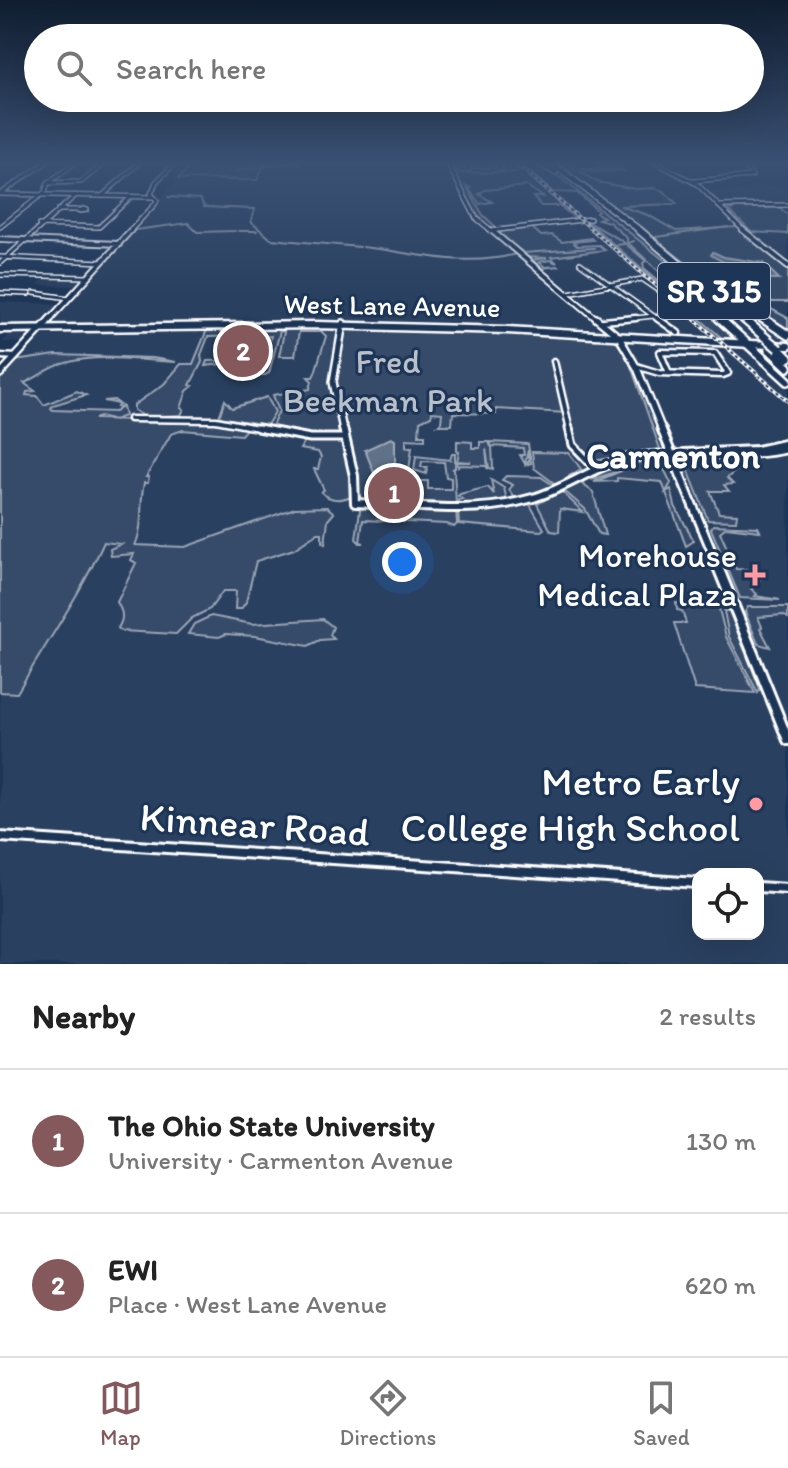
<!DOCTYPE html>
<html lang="en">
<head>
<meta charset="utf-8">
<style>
	body { margin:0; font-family:Itim,sans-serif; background:#f2f2f2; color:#222 }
	.controls { position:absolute; right:24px; bottom:24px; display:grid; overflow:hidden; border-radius:16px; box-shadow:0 8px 32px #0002 }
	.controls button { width:72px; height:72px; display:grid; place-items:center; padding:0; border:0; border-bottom:2px solid #e0e0e0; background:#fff; color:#222; font:40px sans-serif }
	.you { position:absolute; left:402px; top:562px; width:28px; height:28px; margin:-20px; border:6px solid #fff; border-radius:50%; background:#1a73e8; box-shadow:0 0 0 12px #1a73e833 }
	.badge { display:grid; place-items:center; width:52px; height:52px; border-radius:50%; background:#85585c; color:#fff; font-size:26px; font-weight:700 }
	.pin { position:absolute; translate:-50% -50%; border:4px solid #fff; box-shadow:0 2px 8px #0006 }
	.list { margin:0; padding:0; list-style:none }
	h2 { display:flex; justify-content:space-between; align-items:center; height:104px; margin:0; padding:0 32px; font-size:34px }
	h2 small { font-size:26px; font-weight:400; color:#767676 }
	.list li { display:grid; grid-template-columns:52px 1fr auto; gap:24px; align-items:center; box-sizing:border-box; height:144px; padding:0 32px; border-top:2px solid #e0e0e0 }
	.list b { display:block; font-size:30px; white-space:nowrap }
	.list p { margin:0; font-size:26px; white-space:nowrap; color:#767676 }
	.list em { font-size:26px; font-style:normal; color:#767676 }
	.icon { flex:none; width:44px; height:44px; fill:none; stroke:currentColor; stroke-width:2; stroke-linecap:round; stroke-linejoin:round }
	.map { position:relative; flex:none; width:788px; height:964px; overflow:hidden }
	.search { position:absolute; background:#fff; box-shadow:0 8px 32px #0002; left:24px; right:24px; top:24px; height:88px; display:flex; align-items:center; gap:20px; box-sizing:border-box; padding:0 28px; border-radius:44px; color:#767676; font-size:30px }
	.sheet { height:392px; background:#fff }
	nav { display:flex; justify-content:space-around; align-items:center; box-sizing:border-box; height:112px; border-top:2px solid #e0e0e0; background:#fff; font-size:22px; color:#767676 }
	nav a { display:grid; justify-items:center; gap:4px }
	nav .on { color:#85585c }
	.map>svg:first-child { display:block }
</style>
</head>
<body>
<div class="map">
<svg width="788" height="964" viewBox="0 0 788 964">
	<rect width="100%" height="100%" fill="#1d3557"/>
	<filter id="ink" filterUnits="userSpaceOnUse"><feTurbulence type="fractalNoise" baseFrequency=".0125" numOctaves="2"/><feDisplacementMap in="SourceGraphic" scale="16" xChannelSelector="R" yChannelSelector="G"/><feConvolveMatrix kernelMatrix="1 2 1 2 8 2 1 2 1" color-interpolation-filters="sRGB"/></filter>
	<g filter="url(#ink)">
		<!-- built -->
		<path fill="#2a4161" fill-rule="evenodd" d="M299 162H447L453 172 522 171 544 191 593 187 564 162H655L666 170 693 181 719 206 707 191H752L750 188 755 186H788V964H0V374L27 343 2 342 15 329 0 328V302L63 304 79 286 37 285 47 276 88 277 178 179 257 180 264 165ZM698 874H758V934H698Z"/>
		<!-- green -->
		<path fill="#364b69" stroke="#9aa5b4" stroke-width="2" d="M193 162H299L300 163 264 165 257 180 178 179Z
			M449 162H456L468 172 472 169 469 162H471L474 168H496L500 172 504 170 500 163 513 162 578 220 559 206H541L533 197H543L527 186 485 190 479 194 492 202 480 204 469 189 471 188 466 186 483 215 497 228H490L474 212 455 173 458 171Z
			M518 162H536L552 171 674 268 732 338 723 339 588 222 621 240 646 261 643 263 644 268 676 295 687 297 627 242V238L609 222 598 219 604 217 596 213 598 211 577 193 553 192Z
			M561 162H568L576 171 577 169H620L623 171 580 172 597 182 635 189 656 188 665 192 677 204 620 206 648 215 676 231 737 227 788 268V302H758L788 318V334L713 284 574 176Z
			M736 208H780L788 215V234L751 232 729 210Z
			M530 226 541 236 552 235 562 242 591 238 593 240 573 242 577 246 599 245 605 250 551 257 557 263 550 260 539 262 545 267 559 266 542 268 532 260 547 258 528 257 497 232Z
			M334 327 338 330 331 384 342 433 338 436 309 435 272 426 279 411 273 395 310 389 312 381 308 377H313L315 373 326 336 322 332H299L295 356H279L284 332 280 331 269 373 265 375H232L249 370 250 366 239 362 205 366 207 361 254 360 252 366 258 360 270 357 267 354 271 336 208 337 201 355 202 362 190 385 193 386 187 391 181 408 184 409 181 415 145 417 134 410V405L164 384 181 364H193L206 332 211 328Z
			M348 328 505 332 615 340 628 358 660 449 593 461 577 447 568 413 496 409V414L453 413 452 425H438L441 423 442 413 432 412 431 416 420 421 419 435H425V440L406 439V447H412L405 501 364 500 359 496V478L350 455 336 386 335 372 344 329Z
			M56 355 153 358 176 362C140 361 101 353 66 363 48 367 38 378 24 383L35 391 27 392 26 395 37 396 44 405 77 391 86 395 53 405 51 408 53 410 115 412 121 408 117 407 119 404 104 401 114 400 123 407 125 416 114 420 101 416 95 419 221 422 248 427 241 435 183 430 171 434 146 477H149L148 483H144C139 504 144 527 135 545L185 547 295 508 327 507 334 513 328 520 325 544 322 542V533H318L294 549 256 561 246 602 241 609H235L236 591H223L210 609 192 618 176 634 121 631 118 628C125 617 122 611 117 602L136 563 131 560 134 554 111 556 110 549 121 544 104 542C80 595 46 643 17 693L0 692V377L15 361Z
			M267 397 275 412 267 425 219 417 225 400 232 408Z
			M306 439 342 442 352 478 351 496C340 501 330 501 321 492L324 490 314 469H318L321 457 318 452 300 449Z
			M457 441 472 442V448H480V442H489L491 447V442L528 444 531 463 526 465 529 460 528 450 525 464 520 455H524L523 448 492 446 493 469 489 468 486 449 488 469 486 466 459 465 458 468 457 462H471L457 461 459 452 457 451Z
			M532 452 569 453 581 469 569 476 570 480 558 486 534 468Z
			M452 454H455V468L452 469H454L456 504 411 501 412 485 416 481H428V489H451V478L446 477 444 462 422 461 421 467H427L426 474 414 470 416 456 450 460Z
			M735 459 740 462 742 470 738 469 727 478 733 484 724 485 729 491H710L719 513 737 514 736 521 708 520 687 467 693 460Z
			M660 461 671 483 666 492 671 489 675 506 694 541 686 546 662 482 617 478V481L594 482 636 465 591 480C606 464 639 462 660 461Z
			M506 476 541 477 556 487 515 498 509 490 513 485 502 480Z
			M491 480 504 488 507 500 458 505V500L462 499 458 496 460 494 488 487 494 494Z
			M578 481 593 492 605 535 599 534 585 509 563 490Z
			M561 491 583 512 560 509 559 532 551 531 537 504Z
			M529 503 544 529 541 531 459 524 458 510Z
			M368 506 456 509 457 524 454 527 447 524 363 520 360 542 364 543H360L356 539 360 510Z
			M713 525 758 527 760 531 726 527 720 532 736 569 751 570 753 575 763 576 751 589 757 594 755 596 780 600 740 598 711 529Z
			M676 603 718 605 726 637 755 693 695 689 674 623H686L682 611 677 610Z
			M748 607H788V618L783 615 758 617 762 627 760 628 770 647 758 644 745 612Z
			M724 611H729L760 689 758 693 729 637Z
			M211 616 252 624 323 619 333 627 330 635 334 639 320 640 308 646 255 636 226 634 219 637 188 634 194 624Z"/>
		<!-- water -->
		<path fill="#617289" stroke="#a0aab8" stroke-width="2" d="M713 252 724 257 763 263 779 279 722 278 716 270 723 262 711 255Z
			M391 438 395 440V465L383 484 379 485 365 450Z"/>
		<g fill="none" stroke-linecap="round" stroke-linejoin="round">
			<!-- stream -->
			<path stroke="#a0aab8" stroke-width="2" d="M195 165 214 162
				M235 171 297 162
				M458 173 522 172 511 162
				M168 197 201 199
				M201 200 204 207 255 209 251 222 271 239 360 247
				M135 230 188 223 197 232 235 231
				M238 231H257
				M656 237 728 227
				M628 243 634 241
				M615 245 624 244
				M363 247C415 253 464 268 516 254
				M523 253 594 248"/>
			<defs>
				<path id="minor-far3" d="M693 181 752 176 742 162
					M49 183 81 182 106 162
					M0 194 47 162
					M102 196 140 162
					M719 206 788 205
					M83 209 87 210 80 211Z
					M58 210H80
					M39 225 99 227 131 197
					M0 227 45 192 48 183 76 162
					M490 231 590 219
					M0 257 102 262
					M0 263 75 196
					M580 263 659 320
					M0 275 88 277
					M0 293 29 294
					M34 293 69 298
					M568 293 642 279 664 294
					M616 320 654 316"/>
				<path id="minor-far2" d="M657 318 678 333
					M603 321 636 318
					M0 356 16 357
					M554 361 570 430
					M636 366 659 373 723 375 728 373 715 353 660 352 669 373
					M130 419 216 420 268 430"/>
				<path id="minor-far1" d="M258 428 310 438H345
					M569 428 573 445 596 469"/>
				<path id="minor" d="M0 837 698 883
					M758 887 788 889"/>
				<path id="tertiary-far4" d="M655 162 697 184 745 232
					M0 194 154 197
					M129 232 155 204 157 200 151 194 156 182 176 162"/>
				<path id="tertiary-far3" d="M743 230 788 266
					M0 239 119 244
					M49 320 131 230"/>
				<path id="tertiary-far2" d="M343 323 333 382 343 430
					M619 337 637 368 662 430
					M0 374 51 318"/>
				<path id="tertiary-far1" d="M343 428 354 476 355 503C413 506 475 515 533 498 568 488 598 463 635 457 686 449 737 460 788 449
					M661 428 719 569
					M684 453 757 450 788 443"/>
				<path id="tertiary" d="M718 567 788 740"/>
				<path id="secondary-far2" d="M447 162 476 218 493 232
					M781 162 788 163"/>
				<path id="secondary-far1" d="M491 230 598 320"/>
				<path id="secondary" d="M596 318 619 337"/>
				<path id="primary" d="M0 329 317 325 507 330 788 346"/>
				<path id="motorway-far2" d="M537 162 555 172
					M550 162 642 232"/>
				<path id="motorway-far1" d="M639 230 745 320
					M675 264 721 320
					M717 288 765 320"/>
				<path id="motorway" d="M719 318 788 381
					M743 318 766 338
					M762 318 788 335
					M769 349 788 367
					M779 349 788 358"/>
			</defs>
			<!-- minor-far3 casing -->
			<use href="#minor-far3" stroke="#fff" stroke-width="6"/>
			<!-- minor-far2 casing -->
			<use href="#minor-far2" stroke="#fff" stroke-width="9"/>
			<!-- minor-far1 casing -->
			<use href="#minor-far1" stroke="#fff" stroke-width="11"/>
			<!-- minor casing -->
			<use href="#minor" stroke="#fff" stroke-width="14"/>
			<!-- tertiary-far4 casing -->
			<use href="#tertiary-far4" stroke="#fff" stroke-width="6"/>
			<!-- tertiary-far3 casing -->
			<use href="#tertiary-far3" stroke="#fff" stroke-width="8"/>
			<!-- tertiary-far2 casing -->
			<use href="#tertiary-far2" stroke="#fff" stroke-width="10"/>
			<!-- tertiary-far1 casing -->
			<use href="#tertiary-far1" stroke="#fff" stroke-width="12"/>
			<!-- tertiary casing -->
			<use href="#tertiary" stroke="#fff" stroke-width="14"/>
			<!-- secondary-far2 casing -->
			<use href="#secondary-far2" stroke="#fff" stroke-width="6"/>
			<!-- secondary-far1 casing -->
			<use href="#secondary-far1" stroke="#fff" stroke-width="8"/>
			<!-- secondary casing -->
			<use href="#secondary" stroke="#fff" stroke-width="10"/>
			<!-- primary casing -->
			<use href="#primary" stroke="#fff" stroke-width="11"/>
			<!-- motorway-far2 casing -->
			<use href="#motorway-far2" stroke="#fff" stroke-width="8"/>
			<!-- motorway-far1 casing -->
			<use href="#motorway-far1" stroke="#fff" stroke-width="10"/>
			<!-- motorway casing -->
			<use href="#motorway" stroke="#fff" stroke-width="12"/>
			<!-- minor-far3 -->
			<use href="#minor-far3" stroke="#1d3557" stroke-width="3"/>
			<!-- minor-far2 -->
			<use href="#minor-far2" stroke="#1d3557" stroke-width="4"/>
			<!-- minor-far1 -->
			<use href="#minor-far1" stroke="#1d3557" stroke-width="5"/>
			<!-- minor -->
			<use href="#minor" stroke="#1d3557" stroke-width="8"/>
			<!-- tertiary-far4 -->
			<use href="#tertiary-far4" stroke="#1d3557" stroke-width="3"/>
			<!-- tertiary-far3 -->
			<use href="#tertiary-far3" stroke="#1d3557" stroke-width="4"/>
			<!-- tertiary-far2 -->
			<use href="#tertiary-far2" stroke="#1d3557" stroke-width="5"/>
			<!-- tertiary-far1 -->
			<use href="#tertiary-far1" stroke="#1d3557" stroke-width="6"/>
			<!-- tertiary -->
			<use href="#tertiary" stroke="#1d3557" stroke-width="8"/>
			<!-- secondary-far2 -->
			<use href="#secondary-far2" stroke="#1d3557" stroke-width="3"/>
			<!-- secondary-far1 -->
			<use href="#secondary-far1" stroke="#1d3557" stroke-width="4"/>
			<!-- secondary -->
			<use href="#secondary" stroke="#1d3557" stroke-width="5"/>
			<!-- primary -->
			<use href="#primary" stroke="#1d3557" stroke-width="6"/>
			<!-- motorway-far2 -->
			<use href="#motorway-far2" stroke="#1d3557" stroke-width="5"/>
			<!-- motorway-far1 -->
			<use href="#motorway-far1" stroke="#1d3557" stroke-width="6"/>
			<!-- motorway -->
			<use href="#motorway" stroke="#1d3557" stroke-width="7"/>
			<defs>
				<path id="rail" d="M515 162 788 401"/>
			</defs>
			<!-- rail casing -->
			<use href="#rail" stroke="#fff" stroke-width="4"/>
			<!-- rail -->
			<use href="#rail" stroke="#1d3557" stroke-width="2" stroke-dasharray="3" stroke-linecap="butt"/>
			<defs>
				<path id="motorway-bridge" d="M766 338 779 349"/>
			</defs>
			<!-- motorway-bridge casing -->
			<use href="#motorway-bridge" stroke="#fff" stroke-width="12" stroke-linecap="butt"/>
			<!-- motorway-bridge -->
			<use href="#motorway-bridge" stroke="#1d3557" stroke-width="7"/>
		</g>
	</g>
	<!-- sky -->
	<linearGradient id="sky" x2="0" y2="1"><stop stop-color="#101d30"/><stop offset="0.55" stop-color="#3a5174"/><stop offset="1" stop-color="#3a5174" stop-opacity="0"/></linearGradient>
	<rect width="788" height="297" fill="url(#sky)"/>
	<!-- markers -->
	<g fill="#ff9aa2" stroke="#1d3557" stroke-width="3">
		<path d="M751 563h8v8h8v8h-8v8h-8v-8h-8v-8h8z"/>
		<circle cx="756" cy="804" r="8"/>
	</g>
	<g text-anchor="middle" stroke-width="6" stroke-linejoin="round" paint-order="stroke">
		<!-- far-street labels -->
		<g font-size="28" fill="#fff" stroke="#1d3557">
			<text transform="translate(392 305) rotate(1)" y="10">West Lane Avenue</text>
		</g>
		<!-- shield labels -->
		<rect fill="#1d3557" stroke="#bbc2cd" stroke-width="2" x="658" y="263" width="112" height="56" rx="6"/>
		<g font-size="32" font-weight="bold" fill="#fff">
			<text x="714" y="302">SR 315</text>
		</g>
		<!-- park labels -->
		<g font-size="34" fill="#b9c0ca" stroke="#1d3557">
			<text x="388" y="373">Fred<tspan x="388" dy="39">Beekman Park</tspan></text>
		</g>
		<!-- poi labels -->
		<g font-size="34" fill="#fff" stroke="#1d3557" text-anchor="end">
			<text x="737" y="567">Morehouse<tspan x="737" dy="39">Medical Plaza</tspan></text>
		</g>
		<!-- neighbourhood labels -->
		<g font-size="36" font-weight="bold" fill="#fff" stroke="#1d3557">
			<text x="673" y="468">Carmenton</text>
		</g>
		<!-- near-poi labels -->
		<g font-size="40" fill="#fff" stroke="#1d3557" text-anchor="end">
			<text x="740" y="795">Metro Early<tspan x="740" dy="46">College High School</tspan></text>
		</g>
		<!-- near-street labels -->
		<g font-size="40" fill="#fff" stroke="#1d3557">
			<text transform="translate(255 824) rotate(4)" y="14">Kinnear Road</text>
		</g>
	</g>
</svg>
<div class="controls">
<button><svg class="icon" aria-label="locate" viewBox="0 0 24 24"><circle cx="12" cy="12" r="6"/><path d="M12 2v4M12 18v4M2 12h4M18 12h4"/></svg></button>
</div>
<div class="you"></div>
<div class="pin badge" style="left:394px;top:493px">1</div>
<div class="pin badge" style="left:243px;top:351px">2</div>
<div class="search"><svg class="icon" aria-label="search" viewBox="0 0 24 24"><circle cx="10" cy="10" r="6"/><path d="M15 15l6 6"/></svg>Search here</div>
</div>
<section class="sheet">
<h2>Nearby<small>2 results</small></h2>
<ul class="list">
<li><span class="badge">1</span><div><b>The Ohio State University</b><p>University · Carmenton Avenue</p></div><em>130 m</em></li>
<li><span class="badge">2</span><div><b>EWI</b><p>Place · West Lane Avenue</p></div><em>620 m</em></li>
</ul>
</section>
<nav>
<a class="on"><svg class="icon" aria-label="map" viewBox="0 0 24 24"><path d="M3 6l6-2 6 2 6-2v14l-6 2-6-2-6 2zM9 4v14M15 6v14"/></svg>Map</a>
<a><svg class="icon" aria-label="directions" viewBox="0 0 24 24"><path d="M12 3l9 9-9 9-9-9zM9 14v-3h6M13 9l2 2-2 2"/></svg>Directions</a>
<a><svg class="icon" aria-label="saved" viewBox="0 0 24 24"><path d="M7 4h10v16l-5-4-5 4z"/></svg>Saved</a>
</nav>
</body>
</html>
